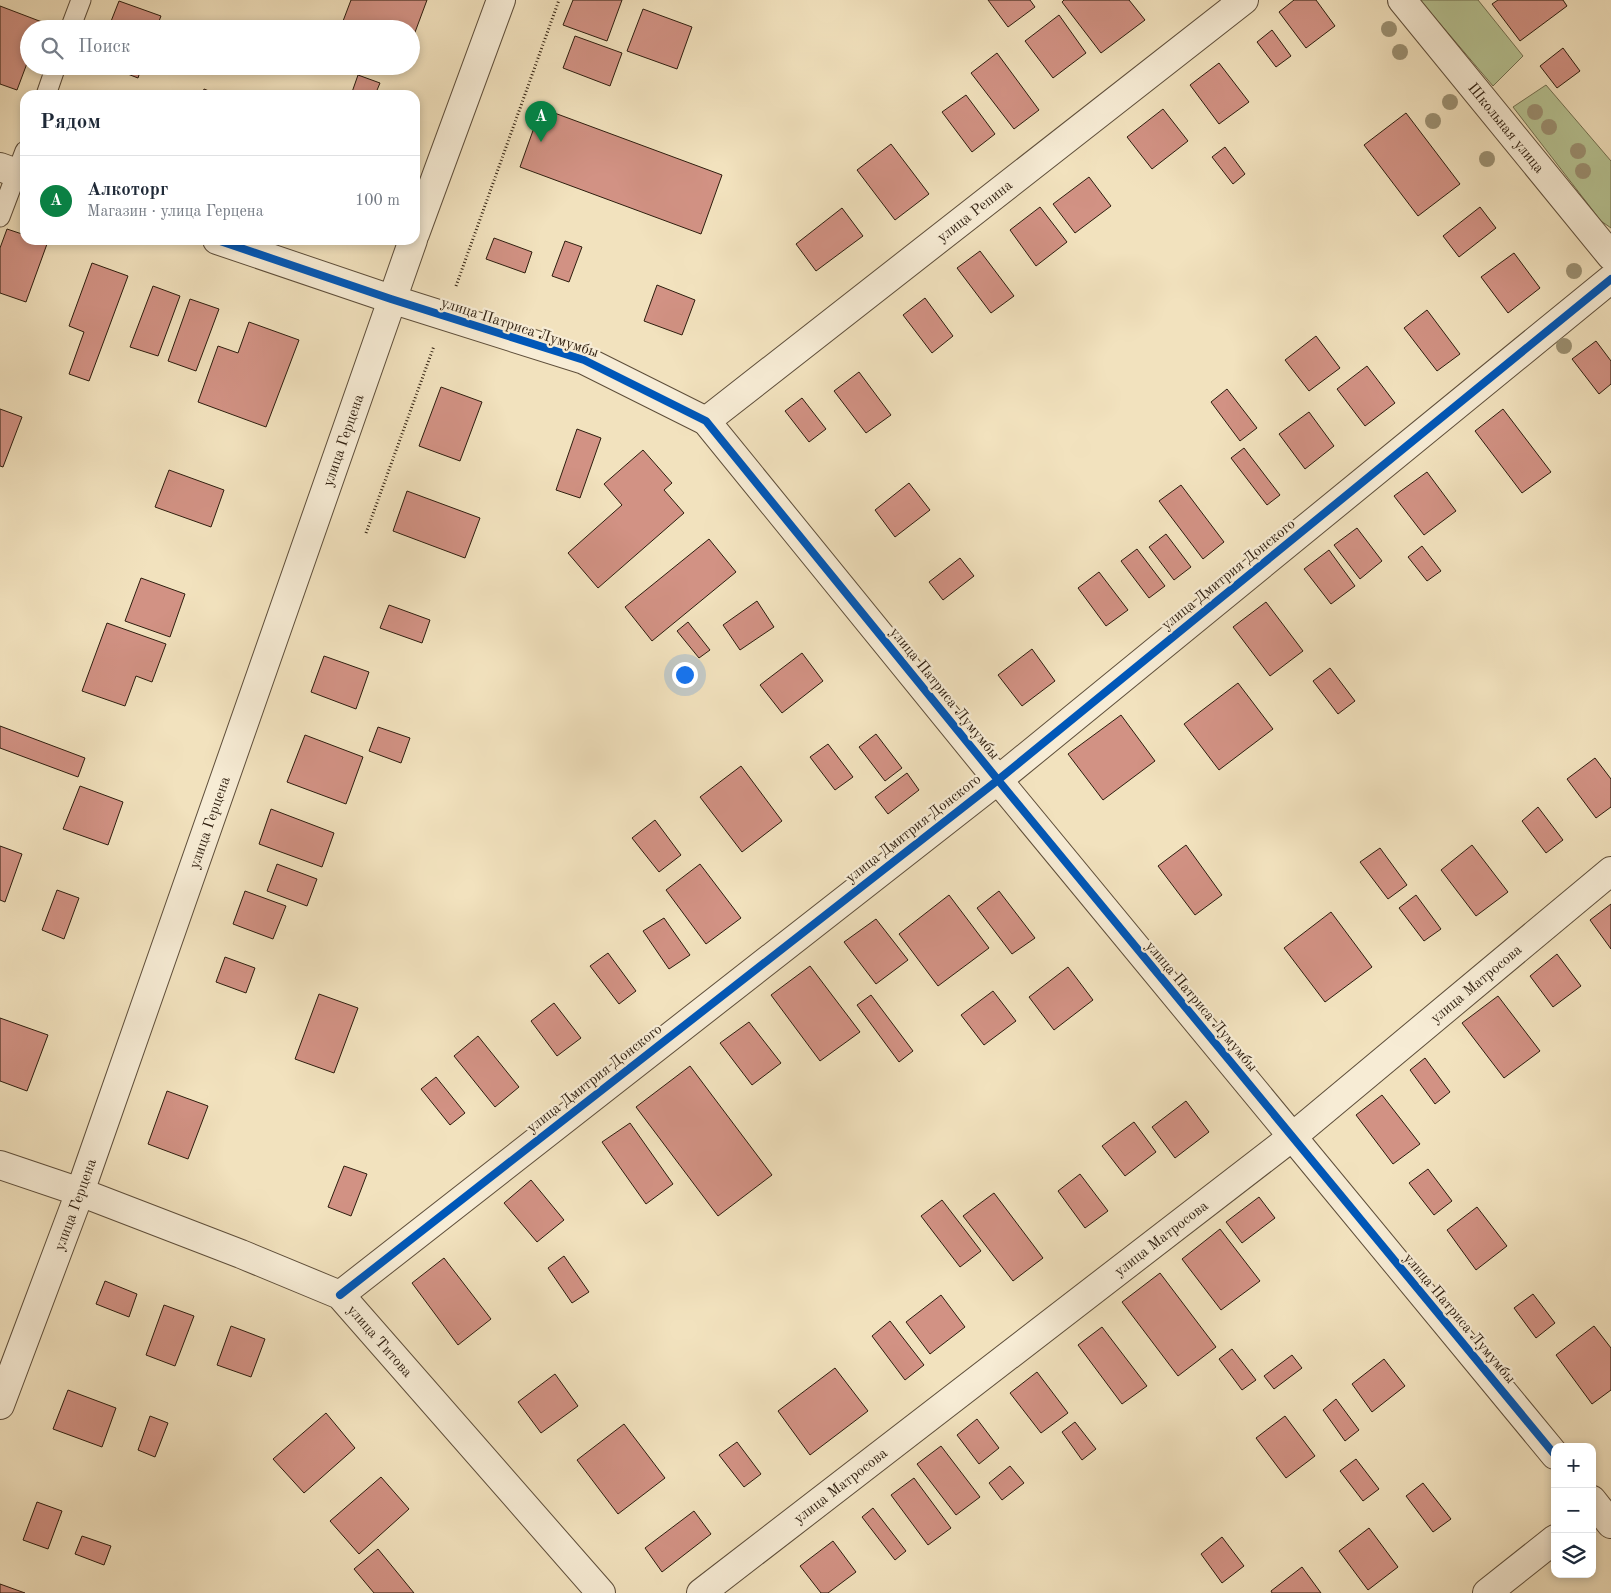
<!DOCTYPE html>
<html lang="ru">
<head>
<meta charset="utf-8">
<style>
	body { margin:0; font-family:"Old Standard TT",serif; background:#f2f2f3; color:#1f2937 }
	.controls { position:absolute; right:15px; bottom:15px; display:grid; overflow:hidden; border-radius:10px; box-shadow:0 2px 8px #0003 }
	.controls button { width:45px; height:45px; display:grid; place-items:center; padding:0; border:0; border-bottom:1px solid #e0e1e3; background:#fff; color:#1f2937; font:25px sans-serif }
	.you { position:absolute; left:684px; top:674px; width:18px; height:18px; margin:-12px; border:4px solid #fff; border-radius:50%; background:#1a73e8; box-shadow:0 0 0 8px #1a73e833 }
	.badge { display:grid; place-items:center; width:32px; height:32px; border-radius:50%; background:#0b8043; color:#fff; font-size:16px; font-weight:700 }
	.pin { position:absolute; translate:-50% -41px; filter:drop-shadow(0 1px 2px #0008) }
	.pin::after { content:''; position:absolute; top:26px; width:18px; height:15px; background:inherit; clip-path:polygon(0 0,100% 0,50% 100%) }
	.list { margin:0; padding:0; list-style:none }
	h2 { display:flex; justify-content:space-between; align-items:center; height:65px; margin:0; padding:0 20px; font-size:21px }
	h2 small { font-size:16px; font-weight:400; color:#747a83 }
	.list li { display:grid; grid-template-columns:32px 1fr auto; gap:15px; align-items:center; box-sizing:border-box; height:90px; padding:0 20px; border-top:1px solid #e0e1e3 }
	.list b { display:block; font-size:19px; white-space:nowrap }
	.list p { margin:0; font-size:16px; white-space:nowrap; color:#747a83 }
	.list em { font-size:16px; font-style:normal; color:#747a83 }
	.icon { flex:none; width:28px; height:28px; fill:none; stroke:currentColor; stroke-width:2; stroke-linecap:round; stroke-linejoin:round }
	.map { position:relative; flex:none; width:1611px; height:1593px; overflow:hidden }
	.search { position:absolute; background:#fff; box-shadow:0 2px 8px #0003; left:20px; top:20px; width:400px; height:55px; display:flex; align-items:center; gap:12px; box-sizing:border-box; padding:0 18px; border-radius:28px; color:#747a83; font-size:19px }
	.panel { position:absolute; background:#fff; box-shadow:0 2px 8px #0003; left:20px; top:90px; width:400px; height:155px; border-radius:15px }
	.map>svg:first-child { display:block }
</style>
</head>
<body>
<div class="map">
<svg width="1611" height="1593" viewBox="0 0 1611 1593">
	<rect width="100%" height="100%" fill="#f2e2be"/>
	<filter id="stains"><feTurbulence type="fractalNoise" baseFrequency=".004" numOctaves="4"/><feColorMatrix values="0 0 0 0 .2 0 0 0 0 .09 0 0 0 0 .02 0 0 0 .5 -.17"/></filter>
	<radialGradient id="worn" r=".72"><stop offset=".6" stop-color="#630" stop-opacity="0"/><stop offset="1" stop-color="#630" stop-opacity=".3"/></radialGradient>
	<!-- green -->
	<path fill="#b7c494" stroke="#727051" d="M1420 0H1478L1523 56 1493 86Z
		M1546 85 1611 161V228L1601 221 1513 107Z"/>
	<!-- building -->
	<path fill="#d29284" stroke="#2d1d0e" d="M351 0H427L411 43V29H340Z
		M573 0H622L607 41 563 25Z
		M988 0H1030L1035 7 1008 27Z
		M1064 0H1129L1145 20 1101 53 1062 2Z
		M1294 0H1316L1335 26 1306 48 1279 12Z
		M1498 0H1563L1567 6 1520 41 1492 4Z
		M119 1 161 16 156 29H108Z
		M0 6 42 22 39 29H29V58L17 90 0 84Z
		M643 9 692 27 677 69 627 51Z
		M1059 15 1086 53 1053 78 1025 41Z
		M180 21 202 29H177Z
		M1272 30 1291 56 1276 67 1257 42Z
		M575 36 622 53 610 86 563 68Z
		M1563 48 1580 71 1557 88 1540 66Z
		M997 53 1039 110 1014 129 971 73Z
		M1219 63 1249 102 1219 124 1190 85Z
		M107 66H142L138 78Z
		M358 75 380 83 375 95H351Z
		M204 89 219 95H202Z
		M966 95 995 134 972 152 942 112Z
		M541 108 722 175 701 234 520 167Z
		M1163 109 1188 141 1152 169 1127 137Z
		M1406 113 1460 184 1418 216 1364 145Z
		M891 144 929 194 895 220 857 170Z
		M1225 147 1245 174 1233 184 1212 157Z
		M1089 177 1111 206 1075 233 1053 204Z
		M1040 207 1067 242 1036 266 1010 230Z
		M1480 207 1496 228 1459 257 1443 236Z
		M842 208 863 236 816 271 796 244Z
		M7 229 25 235V240H37L47 244 26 302 0 293V248Z
		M494 238 532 252 525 273 486 259Z
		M565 241 582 247 569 282 552 276Z
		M980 251 1014 296 991 313 957 268Z
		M1514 253 1540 288 1508 313 1481 277Z
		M92 263 128 276 89 381 69 374 84 332 69 326Z
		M657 285 695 300 682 335 644 321Z
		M153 286 180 296 158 356 130 347Z
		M925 298 953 336 932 353 903 315Z
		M190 299 219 309 196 371 168 361Z
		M1427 310 1460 354 1437 371 1404 328Z
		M249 322 299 340 266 427 198 402 218 346 238 353Z
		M1316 336 1340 368 1309 391 1285 360Z
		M1596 341 1611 361V384L1599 394 1572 359Z
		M1367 366 1395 403 1365 426 1337 389Z
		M859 372 891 415 866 433 834 391Z
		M441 387 482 402 460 461 419 446Z
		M1227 389 1257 428 1240 441 1211 402Z
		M802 398 826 429 809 442 785 411Z
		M0 409 22 417 3 467 0 466Z
		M1503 409 1551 472 1522 493 1475 431Z
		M1309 412 1334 446 1305 469 1279 434Z
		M577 429 601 438 580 498 556 490Z
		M1244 448 1280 495 1267 505 1231 458Z
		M643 450 672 483 664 490 684 513 598 588 568 553 622 505 604 484Z
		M169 470 224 490 211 527 155 507Z
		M1427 472 1456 511 1424 535 1394 496Z
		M909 483 930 510 895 537 875 510Z
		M1181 485 1224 542 1203 559 1159 501Z
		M407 491 480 518 465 558 393 531Z
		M1357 528 1382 561 1360 579 1334 545Z
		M1166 534 1191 567 1174 580 1149 547Z
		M709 539 736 572 652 641 625 607Z
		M1422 546 1441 571 1427 581 1408 557Z
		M1137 549 1165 586 1149 598 1121 561Z
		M1329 550 1355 586 1331 604 1304 569Z
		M960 558 974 576 943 600 929 582Z
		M1099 572 1128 610 1106 626 1078 588Z
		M141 578 185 594 170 637 125 621Z
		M757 601 774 627 740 650 723 625Z
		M1266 602 1303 651 1270 676 1233 627Z
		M389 605 430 620 422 643 380 628Z
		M688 622 710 650 699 658 677 631Z
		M107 623 166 644 152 682 136 676 125 706 82 691Z
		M1032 649 1055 681 1022 706 998 675Z
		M802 653 823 681 782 713 760 685Z
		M324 656 369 672 356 709 311 692Z
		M1330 668 1355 701 1338 714 1313 681Z
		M1238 683 1273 729 1219 770 1184 724Z
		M1121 715 1155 761 1103 800 1068 754Z
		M0 726 85 758 78 777 0 748Z
		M378 727 410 738 401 763 369 751Z
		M876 734 902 768 885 781 859 747Z
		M305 735 363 757 346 804 287 782Z
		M828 744 853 777 835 790 810 757Z
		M1595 758 1611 779V807L1596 818 1567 779Z
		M741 766 782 821 742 852 700 797Z
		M907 773 919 790 888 814 875 797Z
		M80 786 123 802 108 845 63 829Z
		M1538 807 1563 840 1546 853 1522 821Z
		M271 809 334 833 322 867 259 844Z
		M655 820 681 855 659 872 632 838Z
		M1186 845 1222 895 1195 915 1158 866Z
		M1472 845 1508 892 1476 916 1441 870Z
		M0 846 22 854 5 902 0 900Z
		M1380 848 1407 885 1388 899 1360 862Z
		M277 864 317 879 307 906 267 891Z
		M700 864 741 918 706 944 666 890Z
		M57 890 79 898 64 939 42 930Z
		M245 891 286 906 273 939 233 924Z
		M999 891 1035 938 1012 954 977 908Z
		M949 895 989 948 938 986 899 934Z
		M1416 895 1441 929 1424 941 1399 908Z
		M1611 904V949L1590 920Z
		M1331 912 1372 967 1325 1002 1284 948Z
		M664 918 690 955 669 969 643 931Z
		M876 919 908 960 876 984 844 942Z
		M608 953 636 991 619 1004 590 966Z
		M1557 954 1581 986 1553 1007 1530 976Z
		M225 957 255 968 246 993 216 982Z
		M810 966 860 1032 820 1061 771 995Z
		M1068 967 1093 1000 1054 1030 1029 997Z
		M993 991 1016 1021 984 1045 961 1015Z
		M319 994 358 1008 334 1073 295 1059Z
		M871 995 913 1051 899 1062 857 1005Z
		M1498 996 1540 1051 1504 1078 1462 1023Z
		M554 1003 581 1038 557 1056 531 1021Z
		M0 1018 48 1035 27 1091 0 1081Z
		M749 1022 781 1063 752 1085 720 1043Z
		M478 1036 519 1087 495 1107 454 1056Z
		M1425 1058 1450 1092 1435 1104 1410 1070Z
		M690 1066 772 1175 718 1216 636 1107Z
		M436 1077 465 1113 450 1125 421 1089Z
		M167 1091 208 1106 188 1159 148 1144Z
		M1382 1095 1420 1144 1393 1164 1356 1115Z
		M1186 1101 1209 1132 1175 1158 1152 1127Z
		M1134 1122 1156 1152 1125 1176 1102 1146Z
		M630 1123 673 1184 646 1204 602 1142Z
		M344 1166 367 1174 351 1216 328 1207Z
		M1428 1169 1452 1201 1434 1215 1409 1183Z
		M1080 1174 1108 1211 1085 1228 1058 1191Z
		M531 1180 564 1220 537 1242 504 1203Z
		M994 1193 1043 1258 1013 1281 963 1216Z
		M1259 1197 1275 1218 1242 1243 1226 1222Z
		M942 1200 981 1251 960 1267 921 1216Z
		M1477 1207 1507 1246 1476 1270 1447 1230Z
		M1220 1229 1260 1281 1221 1310 1182 1259Z
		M564 1256 589 1292 572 1303 548 1268Z
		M444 1258 491 1319 458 1345 412 1283Z
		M1160 1273 1216 1347 1178 1376 1122 1302Z
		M105 1281 137 1294 129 1317 96 1304Z
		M1533 1294 1555 1323 1536 1338 1514 1308Z
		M941 1295 965 1327 930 1354 906 1322Z
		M164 1305 194 1316 175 1366 146 1355Z
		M890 1321 924 1365 905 1380 872 1336Z
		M231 1326 265 1339 251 1377 217 1365Z
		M1594 1326 1611 1348V1390L1592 1404 1556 1355Z
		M1102 1327 1147 1386 1122 1404 1078 1345Z
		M1232 1349 1256 1380 1242 1390 1219 1359Z
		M1292 1355 1302 1368 1274 1389 1264 1376Z
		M1384 1359 1405 1386 1372 1412 1352 1384Z
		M835 1368 868 1411 810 1455 778 1411Z
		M1037 1372 1068 1413 1041 1433 1010 1393Z
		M555 1374 578 1406 541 1433 518 1402Z
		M68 1390 116 1408 102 1447 53 1429Z
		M1336 1399 1359 1430 1345 1441 1323 1410Z
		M326 1413 355 1448 304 1493 273 1459Z
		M150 1416 168 1423 155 1457 138 1450Z
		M1285 1416 1315 1456 1286 1478 1256 1438Z
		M977 1419 999 1448 979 1464 957 1435Z
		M1075 1422 1096 1449 1082 1460 1062 1432Z
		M624 1424 665 1478 618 1514 577 1460Z
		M737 1442 761 1474 744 1487 719 1455Z
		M941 1446 980 1497 956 1515 917 1464Z
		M1356 1459 1379 1489 1363 1501 1340 1471Z
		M1010 1466 1024 1483 1002 1500 989 1483Z
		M381 1477 409 1509 359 1554 330 1521Z
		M914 1478 951 1528 928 1545 891 1495Z
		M1423 1483 1451 1519 1433 1532 1406 1496Z
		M37 1502 62 1511 48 1549 23 1540Z
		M873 1508 906 1551 895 1560 862 1517Z
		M694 1511 711 1534 662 1572 645 1548Z
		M1369 1528 1398 1567 1368 1590 1339 1551Z
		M82 1536 111 1546 104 1565 75 1554Z
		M1222 1537 1244 1566 1222 1583 1201 1554Z
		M833 1541 856 1572 828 1593H821L800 1566Z
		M378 1549 414 1593H374L354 1569Z
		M1302 1567 1321 1593H1272L1271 1591Z
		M0 1584 25 1593H0Z"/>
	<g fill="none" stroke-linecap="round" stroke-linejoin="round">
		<defs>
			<path id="service" d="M70 29 81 0
				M46 95 56 66
				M0 217 25 151"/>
			<g id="minor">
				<path id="s1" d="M1402 0 1611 256"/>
				<path d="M0 167 25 176"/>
				<path d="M415 234 501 0"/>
				<path d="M217 240 391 299 584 360 706 421 998 780 1555 1455"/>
				<path id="s2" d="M706 421 1244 0"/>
				<path id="s3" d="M0 1165 80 1192 241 1254 340 1295 601 1593"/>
				<path d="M340 1295 998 780 1611 279"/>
				<path id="s4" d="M0 1405 80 1192 413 240"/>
				<path d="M1592 1500 1611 1524"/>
				<path id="s5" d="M701 1593 1292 1137 1611 871"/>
				<path d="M1487 1593 1555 1539"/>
			</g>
		</defs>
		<!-- service casing -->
		<use href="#service" stroke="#5e4e3a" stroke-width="21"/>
		<!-- minor casing -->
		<use href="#minor" stroke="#5e4e3a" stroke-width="30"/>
		<!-- path -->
		<path stroke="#2d1d0e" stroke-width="3" stroke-dasharray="1 2.5" stroke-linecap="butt" d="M456 286 559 0
			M366 533 434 346"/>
		<!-- service -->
		<use href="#service" stroke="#f7ecd5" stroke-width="19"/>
		<!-- minor -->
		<use href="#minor" stroke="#f7ecd5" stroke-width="28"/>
		<defs>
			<path id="cycleway" d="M217 240 391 299 584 360 706 421 998 780 1555 1455
				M340 1295 998 780 1611 279"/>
		</defs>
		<!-- cycleway casing -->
		<use href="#cycleway" stroke="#f7ecd5" stroke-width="11"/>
		<!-- cycleway -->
		<use href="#cycleway" stroke="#0057b8" stroke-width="8"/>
	</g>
	<!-- trees -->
	<g fill="#9c9173">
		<circle cx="1389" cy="29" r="8"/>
		<circle cx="1400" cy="52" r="8"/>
		<circle cx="1450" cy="102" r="8"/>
		<circle cx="1535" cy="112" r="8"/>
		<circle cx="1433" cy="121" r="8"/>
		<circle cx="1549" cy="127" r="8"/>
		<circle cx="1578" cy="151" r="8"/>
		<circle cx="1487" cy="159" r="8"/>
		<circle cx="1583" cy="171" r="8"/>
		<circle cx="1574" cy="271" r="8"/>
		<circle cx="1564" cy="346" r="8"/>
	</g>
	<g text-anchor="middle" stroke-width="4.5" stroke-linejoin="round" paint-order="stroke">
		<!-- street labels -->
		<g font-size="15" fill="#2d1d0e" stroke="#f7ecd5">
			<text dy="5" stroke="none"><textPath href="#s1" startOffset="165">Школьная улица</textPath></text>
			<text dy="5" stroke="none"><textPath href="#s2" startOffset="341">улица Репина</textPath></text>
			<text transform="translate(520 327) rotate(18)" y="5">улица Патриса Лумумбы</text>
			<text dy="5" stroke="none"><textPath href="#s4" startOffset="1024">улица Герцена</textPath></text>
			<text transform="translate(1228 574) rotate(-39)" y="5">улица Дмитрия Донского</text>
			<text transform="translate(945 693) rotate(51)" y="5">улица Патриса Лумумбы</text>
			<text dy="5" stroke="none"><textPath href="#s4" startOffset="619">улица Герцена</textPath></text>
			<text transform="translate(913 828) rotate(-38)" y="5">улица Дмитрия Донского</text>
			<text dy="5" stroke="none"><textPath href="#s5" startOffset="986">улица Матросова</textPath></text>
			<text transform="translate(1202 1006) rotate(50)" y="5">улица Патриса Лумумбы</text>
			<text transform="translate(594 1078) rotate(-38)" y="5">улица Дмитрия Донского</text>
			<text dy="5" stroke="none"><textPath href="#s4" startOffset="214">улица Герцена</textPath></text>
			<text dy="5" stroke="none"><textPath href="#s5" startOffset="581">улица Матросова</textPath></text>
			<text transform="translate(1460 1318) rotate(50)" y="5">улица Патриса Лумумбы</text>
			<text dy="5" stroke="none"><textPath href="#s3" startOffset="425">улица Титова</textPath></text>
			<text dy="5" stroke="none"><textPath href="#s5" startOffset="176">улица Матросова</textPath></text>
		</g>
	</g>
	<rect width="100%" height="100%" filter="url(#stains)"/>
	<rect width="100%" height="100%" fill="url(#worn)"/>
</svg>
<div class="controls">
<button>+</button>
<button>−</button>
<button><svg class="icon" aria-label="layers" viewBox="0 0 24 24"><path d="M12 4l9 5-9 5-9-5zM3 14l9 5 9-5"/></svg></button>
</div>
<div class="you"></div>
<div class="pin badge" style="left:541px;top:142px">A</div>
<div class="search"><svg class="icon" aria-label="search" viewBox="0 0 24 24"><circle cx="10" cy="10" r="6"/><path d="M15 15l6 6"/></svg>Поиск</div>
<section class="panel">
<h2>Рядом<small></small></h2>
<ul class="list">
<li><span class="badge">A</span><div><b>Алкоторг</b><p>Магазин · улица Герцена</p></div><em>100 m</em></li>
</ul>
</section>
</div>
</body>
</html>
